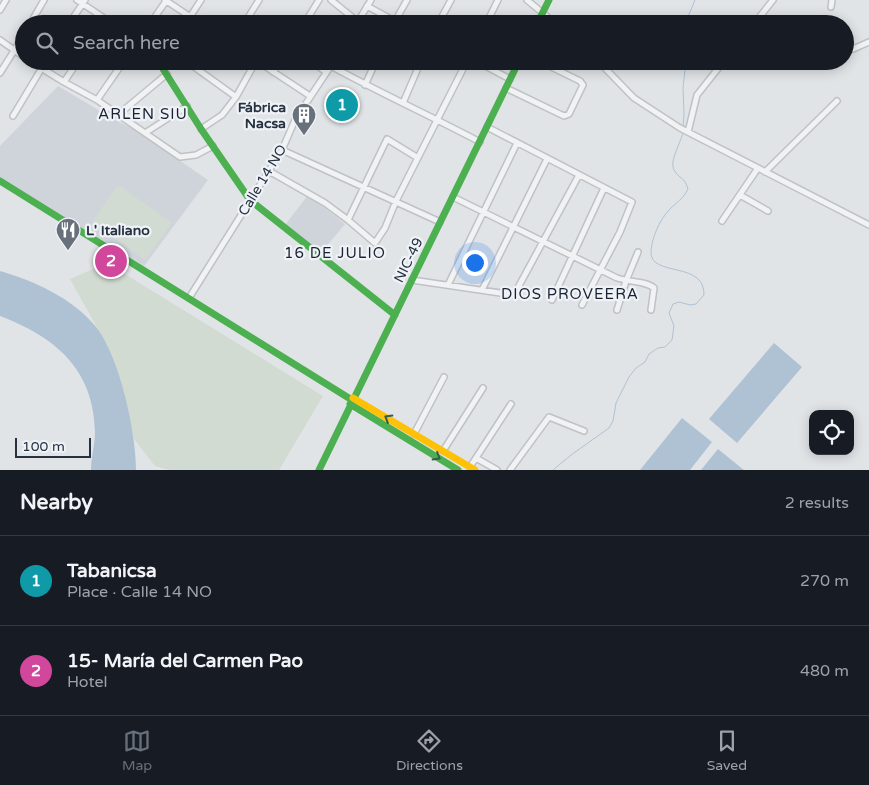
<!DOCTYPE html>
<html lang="en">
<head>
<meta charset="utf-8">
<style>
	body { margin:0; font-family:"Varela Round",sans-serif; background:#242831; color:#f1f3f6 }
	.controls { position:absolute; right:15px; bottom:15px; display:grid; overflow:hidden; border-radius:10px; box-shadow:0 2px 12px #0003 }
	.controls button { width:45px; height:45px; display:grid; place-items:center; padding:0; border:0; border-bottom:1px solid #363941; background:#171b24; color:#f1f3f6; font:25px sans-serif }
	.scale { position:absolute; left:15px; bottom:12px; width:76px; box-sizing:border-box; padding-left:5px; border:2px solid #273241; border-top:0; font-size:14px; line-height:18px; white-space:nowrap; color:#273241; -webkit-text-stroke:4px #eff2f7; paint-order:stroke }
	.you { position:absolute; left:474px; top:262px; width:18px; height:18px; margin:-12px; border:4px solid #fff; border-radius:50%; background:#1a73e8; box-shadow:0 0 0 8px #1a73e833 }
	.badge { display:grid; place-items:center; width:32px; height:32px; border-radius:50%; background:#68707b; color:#fff; font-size:16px; font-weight:700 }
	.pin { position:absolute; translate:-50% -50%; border:2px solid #fff; box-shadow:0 1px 5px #0006 }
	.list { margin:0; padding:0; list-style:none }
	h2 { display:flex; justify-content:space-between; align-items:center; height:65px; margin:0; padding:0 20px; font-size:21px }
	h2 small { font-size:16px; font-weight:400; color:#9ea1a6 }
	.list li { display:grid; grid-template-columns:32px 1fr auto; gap:15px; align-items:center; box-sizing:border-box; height:90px; padding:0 20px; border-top:1px solid #363941 }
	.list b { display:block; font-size:19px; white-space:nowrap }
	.list p { margin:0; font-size:16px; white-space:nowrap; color:#9ea1a6 }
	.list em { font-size:16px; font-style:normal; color:#9ea1a6 }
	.icon { flex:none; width:28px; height:28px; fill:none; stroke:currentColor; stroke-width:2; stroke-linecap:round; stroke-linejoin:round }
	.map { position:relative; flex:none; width:869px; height:470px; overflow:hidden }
	.search { position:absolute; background:#171b24; box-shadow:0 2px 12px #0003; left:15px; right:15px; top:15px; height:55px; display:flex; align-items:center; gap:12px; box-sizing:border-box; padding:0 18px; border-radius:28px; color:#9ea1a6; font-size:19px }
	.sheet { height:245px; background:#171b24 }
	nav { display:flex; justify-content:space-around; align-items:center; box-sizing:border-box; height:70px; border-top:1px solid #363941; background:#171b24; font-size:14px; color:#9ea1a6 }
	nav a { display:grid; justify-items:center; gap:2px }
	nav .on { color:#68707b }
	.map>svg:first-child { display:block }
</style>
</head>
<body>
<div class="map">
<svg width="869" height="470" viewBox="0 0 869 470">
	<rect width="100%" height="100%" fill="#e1e4e7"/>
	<!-- built -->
	<path fill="#cfd4da" d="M58 86 117 121 137 131 208 180 144 266 0 177V146Z
		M308 195 345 224 320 254 285 225Z"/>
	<!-- green -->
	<path fill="#d2dbd2" d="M118 185 172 223 145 260 92 222Z
		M107 263 323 396 279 470H169L155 466 134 439 123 390 110 351 70 279Z"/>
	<!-- water -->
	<path fill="#afc2d3" d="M0 271C35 281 74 299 97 328 120 359 136 432 136 470H91C91 457 95 445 95 432 94 369 55 337 0 316Z
		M774 343 802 367 737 443 709 419Z
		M682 418 712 442 690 470H640Z
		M718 449 744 470H701Z"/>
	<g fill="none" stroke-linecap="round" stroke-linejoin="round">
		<!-- stream -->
		<path stroke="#afc2d3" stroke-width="1" d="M685 24 695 0
			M683 128 684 114 683 88 686 61
			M553 470 571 455 609 428 613 421 616 403 629 377 636 368 645 362 649 354 658 348 665 347 672 340 674 326 669 313 673 304 679 302 690 305 696 304 704 295C705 260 649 278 651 251 652 237 660 219 670 209 677 202 683 199 688 189 684 176 680 180 674 170 669 161 681 143 683 132"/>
		<defs>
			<path id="street" d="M77 0 113 24
				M165 0 201 24
				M331 0 357 21
				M527 0 556 24
				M367 6 400 24
				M831 7 832 0
				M0 10 6 0
				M190 17 201 0
				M357 23 371 0
				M394 23 407 0
				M30 24 44 0
				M69 24 85 0
				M150 24 166 1
				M244 24 259 0
				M304 24 319 0
				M438 24 451 0
				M486 24 498 0
				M754 24 773 0
				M0 40 24 57
				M853 49 869 42
				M30 61 64 82 97 100 180 157 196 155 213 146
				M186 61 236 97
				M257 61 310 96
				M311 61 326 72
				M476 61 510 79
				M598 61 634 98 680 128 869 225
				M331 66C380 93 431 116 480 142
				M273 72 280 61
				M0 73 24 35
				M64 82 78 61
				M365 85 376 61
				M506 88 564 116 569 114 583 85 580 81 539 61
				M97 100 124 61
				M403 103 421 61
				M119 114 167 74
				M13 116 46 61
				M487 127 632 202 620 232 582 305
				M201 129 222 115 236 97 256 61
				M688 132 697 95 724 61
				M145 133 187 106
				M282 150 440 222
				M269 171 325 203 348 220 375 243 385 228 396 201 467 61
				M765 172 837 101
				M740 195 768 211
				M453 197 617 278C629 282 646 281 654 288L651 310
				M348 220 387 139 418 158
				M722 221 758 168
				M412 280 514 295 579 175
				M448 285 517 143
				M482 290 547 159
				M189 298 282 150 295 120 334 61
				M552 300 604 188
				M617 310 626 281 638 252
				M414 434 444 377
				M443 451 483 388
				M476 458 497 470
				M470 467 511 404
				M510 470 549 417 584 431"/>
		</defs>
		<!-- street casing -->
		<use href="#street" stroke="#bfc2c5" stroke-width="8"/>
		<!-- street -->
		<use href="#street" stroke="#f1f2f3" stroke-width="5"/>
		<!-- fast -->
		<path stroke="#4caf50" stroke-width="7" d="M537 24 549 0
			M158 61 201 129 250 200 395 315
			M0 181 352 400
			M350 404 458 470
			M319 470 519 61"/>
		<!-- slow -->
		<path stroke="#ffc107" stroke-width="7" d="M353 398 475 470"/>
	</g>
	<!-- one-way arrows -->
	<defs><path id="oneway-chevron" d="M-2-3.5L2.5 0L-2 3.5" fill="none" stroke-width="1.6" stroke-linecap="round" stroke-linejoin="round" transform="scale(1.25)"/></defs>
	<g stroke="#345e46">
		<use href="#oneway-chevron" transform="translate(388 418) rotate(-149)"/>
		<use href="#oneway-chevron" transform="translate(437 457) rotate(31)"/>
	</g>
	<!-- icons -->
	<defs>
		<symbol id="building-pin" viewBox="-11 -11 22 30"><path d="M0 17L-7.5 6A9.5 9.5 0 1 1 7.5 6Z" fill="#68707b" stroke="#eff2f7"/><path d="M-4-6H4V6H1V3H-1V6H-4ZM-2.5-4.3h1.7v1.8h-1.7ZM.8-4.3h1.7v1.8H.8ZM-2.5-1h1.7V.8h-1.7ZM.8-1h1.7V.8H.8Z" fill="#fff"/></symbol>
		<symbol id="restaurant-pin" viewBox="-11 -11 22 30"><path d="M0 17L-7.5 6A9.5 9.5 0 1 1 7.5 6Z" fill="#68707b" stroke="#eff2f7"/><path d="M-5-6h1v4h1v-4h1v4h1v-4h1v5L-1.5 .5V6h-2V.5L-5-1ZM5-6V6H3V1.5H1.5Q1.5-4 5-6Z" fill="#fff"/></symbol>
	</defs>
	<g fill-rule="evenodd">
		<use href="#building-pin" x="290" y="101" width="28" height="38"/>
		<use href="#restaurant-pin" x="54" y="216" width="28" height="38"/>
	</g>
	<g text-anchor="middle" stroke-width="4.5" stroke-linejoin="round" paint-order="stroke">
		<!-- poi labels -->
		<g font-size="14" font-weight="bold" fill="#273241" stroke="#eff2f7" text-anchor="end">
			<text x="286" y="112">Fábrica<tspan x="286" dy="16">Nacsa</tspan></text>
			<text x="86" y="235" text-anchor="start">L' Italiano</text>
		</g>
		<!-- street labels -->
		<g font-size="14" fill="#273241" stroke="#eff2f7">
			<text transform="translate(262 180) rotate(-59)" y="5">Calle 14 NO</text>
			<text transform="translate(408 260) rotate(-64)" y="5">NIC-49</text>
		</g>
		<!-- neighbourhood labels -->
		<g font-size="15" letter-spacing="1" fill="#1a2332" stroke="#eff2f7">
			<text x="143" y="119">ARLEN SIU</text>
			<text x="335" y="258">16 DE JULIO</text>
			<text x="570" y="299">DIOS PROVEERA</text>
		</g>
	</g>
</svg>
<div class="controls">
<button><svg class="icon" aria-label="locate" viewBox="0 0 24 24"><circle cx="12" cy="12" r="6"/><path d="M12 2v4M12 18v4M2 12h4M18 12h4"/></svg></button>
</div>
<div class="scale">100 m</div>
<div class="you"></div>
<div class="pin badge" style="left:342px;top:105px;background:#0f9aa8">1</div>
<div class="pin badge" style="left:111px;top:261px;background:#d1479c">2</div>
<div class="search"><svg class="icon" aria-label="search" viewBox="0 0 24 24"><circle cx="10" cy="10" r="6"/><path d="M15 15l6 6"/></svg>Search here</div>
</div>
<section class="sheet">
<h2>Nearby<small>2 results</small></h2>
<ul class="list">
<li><span class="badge" style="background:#0f9aa8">1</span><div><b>Tabanicsa</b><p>Place · Calle 14 NO</p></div><em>270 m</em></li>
<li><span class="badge" style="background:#d1479c">2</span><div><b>15- María del Carmen Pao</b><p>Hotel</p></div><em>480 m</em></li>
</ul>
</section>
<nav>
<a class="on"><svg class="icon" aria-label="map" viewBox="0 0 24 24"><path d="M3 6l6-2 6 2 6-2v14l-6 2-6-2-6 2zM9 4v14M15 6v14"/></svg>Map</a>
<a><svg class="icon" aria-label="directions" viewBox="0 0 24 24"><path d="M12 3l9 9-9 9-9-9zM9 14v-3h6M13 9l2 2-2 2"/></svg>Directions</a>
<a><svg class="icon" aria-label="saved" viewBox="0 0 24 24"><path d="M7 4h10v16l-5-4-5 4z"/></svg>Saved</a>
</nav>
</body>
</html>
